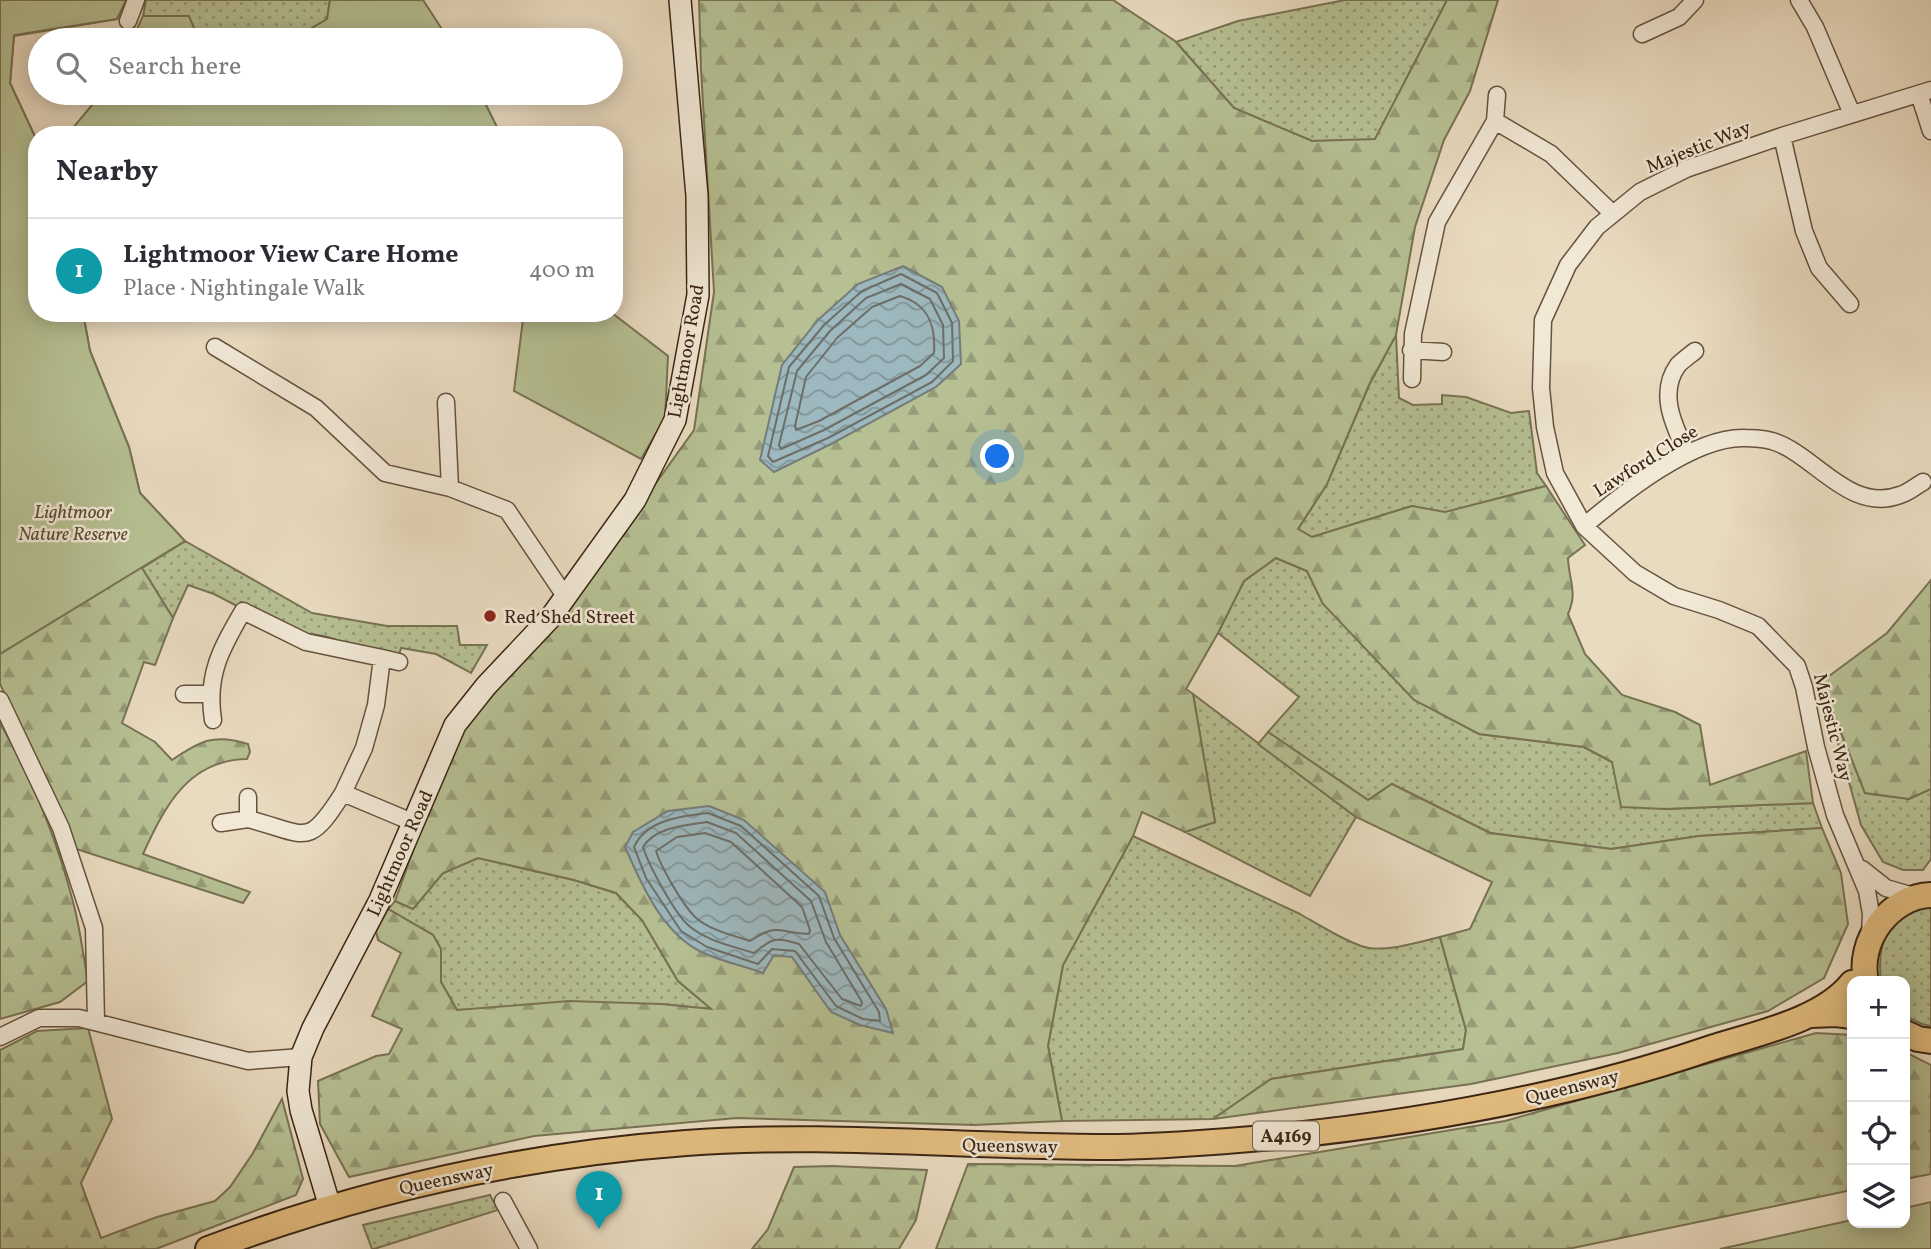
<!DOCTYPE html>
<html lang="en">
<head>
<meta charset="utf-8">
<style>
	body { margin:0; font-family:Vollkorn,serif; background:#f2f2f3; color:#2b2b33 }
	.controls { position:absolute; right:21px; bottom:21px; display:grid; overflow:hidden; border-radius:14px; box-shadow:0 4px 18px #0003 }
	.controls button { width:63px; height:63px; display:grid; place-items:center; padding:0; border:0; border-bottom:2px solid #e1e1e2; background:#fff; color:#2b2b33; font:35px sans-serif }
	.you { position:absolute; left:998px; top:457px; width:24px; height:24px; margin:-18px; border:5px solid #fff; border-radius:50%; background:#1a73e8; box-shadow:0 0 0 10px #1a73e833 }
	.badge { display:grid; place-items:center; width:46px; height:46px; border-radius:50%; background:#b45309; color:#fff; font-size:23px; font-weight:700 }
	.pin { position:absolute; translate:-50% -58px; filter:drop-shadow(0 2px 4px #0008) }
	.pin::after { content:''; position:absolute; top:37px; width:24px; height:21px; background:inherit; clip-path:polygon(0 0,100% 0,50% 100%) }
	.list { margin:0; padding:0; list-style:none }
	h2 { display:flex; justify-content:space-between; align-items:center; height:91px; margin:0; padding:0 28px; font-size:30px }
	h2 small { font-size:23px; font-weight:400; color:#7c7c81 }
	.list li { display:grid; grid-template-columns:46px 1fr auto; gap:21px; align-items:center; box-sizing:border-box; height:105px; padding:0 28px; border-top:2px solid #e1e1e2 }
	.list b { display:block; font-size:26px; white-space:nowrap }
	.list p { margin:0; font-size:23px; white-space:nowrap; color:#7c7c81 }
	.list em { font-size:23px; font-style:normal; color:#7c7c81 }
	.icon { flex:none; width:38px; height:38px; fill:none; stroke:currentColor; stroke-width:2; stroke-linecap:round; stroke-linejoin:round }
	.map { position:relative; flex:none; width:1931px; height:1249px; overflow:hidden }
	.search { position:absolute; background:#fff; box-shadow:0 4px 18px #0003; left:28px; top:28px; width:595px; height:77px; display:flex; align-items:center; gap:18px; box-sizing:border-box; padding:0 24px; border-radius:38px; color:#7c7c81; font-size:26px }
	.panel { position:absolute; background:#fff; box-shadow:0 4px 18px #0003; left:28px; top:126px; width:595px; height:196px; border-radius:28px }
	.map>svg:first-child { display:block }
</style>
</head>
<body>
<div class="map">
<svg width="1931" height="1249" viewBox="0 0 1931 1249">
	<defs>
		<pattern id="grass-dots" width="8" height="8" patternUnits="userSpaceOnUse" patternTransform="scale(1.75)"><rect width="8" height="8" fill="#b6c093"/><path d="M2 2h.1M6 6h.1" fill="none" stroke="#959c77" stroke-width="1.8" stroke-linecap="round"/></pattern>
		<pattern id="forest-firs" width="22" height="20" patternUnits="userSpaceOnUse" patternTransform="scale(1.75)"><rect width="22" height="20" fill="#b6c093"/><path d="M5 1l3.5 6h-7zM16 11l3.5 6h-7z" fill="#959c77"/></pattern>
		<pattern id="water-waves" width="16" height="10" patternUnits="userSpaceOnUse" patternTransform="scale(1.75)"><rect width="16" height="10" fill="#9db8be"/><path d="M0 5q4-4 8 0t8 0" fill="none" stroke="#819599"/></pattern>
	</defs>
	<rect width="100%" height="100%" fill="#e9dbc0"/>
	<filter id="stains"><feTurbulence type="fractalNoise" baseFrequency=".00286" numOctaves="4"/><feColorMatrix values="0 0 0 0 .2 0 0 0 0 .09 0 0 0 0 .02 0 0 0 .5 -.17"/></filter>
	<radialGradient id="worn" r=".72"><stop offset=".6" stop-color="#630" stop-opacity="0"/><stop offset="1" stop-color="#630" stop-opacity=".3"/></radialGradient>
	<!-- grass -->
	<path fill="url(#grass-dots)" stroke="#787253" stroke-width="2" d="M146 0H330L327 19 292 40H199L188 16H143Z
		M1345 0H1447L1375 140 1312 141 1234 108 1176 42 1238 21Z
		M1396 335 1399 398 1413 405 1442 404V395L1466 397 1511 413 1529 411 1537 473 1546 486 1445 513 1412 506 1312 537 1298 529 1327 484 1369 385Z
		M185 541 312 613 387 626H457L460 645H487L471 673 436 654 401 648 399 655 344 644C332 636 313 633 298 634L241 602 237 606 214 594 188 585 173 618 142 568Z
		M1276 558 1307 571 1323 604 1479 734 1584 747 1612 762 1665 809 1813 803 1822 828 1699 836 1611 849 1490 833 1392 784 1368 800 1268 732 1299 697 1218 633 1244 581Z
		M1821 682 1865 793 1909 799 1931 789V859L1923 870H1903L1883 862 1861 825Z
		M1193 694 1356 817 1310 896 1185 832 1215 822Z
		M1133 836 1300 914C1316 923 1352 946 1369 948 1390 951 1419 942 1440 937L1466 1030 1463 1049 1271 1079 1213 1119 1062 1121 1048 1046 1063 965Z
		M478 858 574 880 616 893 642 920 678 981 712 1009 661 1004 457 1010 441 982V949L433 935 388 909 395 901 413 909 443 873Z
		M1931 902V1026L1922 1024 1905 1016V981H1881C1876 938 1889 917 1931 902Z
		M490 1195 498 1210 374 1249H372L363 1225Z"/>
	<!-- forest -->
	<path fill="url(#forest-firs)" stroke="#787253" stroke-width="2" d="M0 0H126L117 19 14 36 10 83 37 141V313H83L90 351 129 447 140 493 185 541 142 568 173 618 155 665 144 662 122 723 155 742 172 760C200 741 214 733 248 744L250 752 247 759C188 760 165 806 143 854L250 892 243 903 70 847 31 749 0 684Z
		M699 0H1113L1175 41 1234 108 1312 141 1375 139 1447 0H1498L1470 91 1444 140 1415 227 1396 335 1369 385 1327 484 1298 529 1312 537 1412 506 1445 512 1546 486 1585 545 1568 558C1569 582 1578 592 1568 614L1585 654 1622 695 1675 712 1700 725 1710 785 1806 751 1813 803 1665 809 1621 807 1612 762 1584 747 1479 734 1414 700 1323 604 1307 571 1276 558 1244 581 1218 633 1186 689 1193 694 1215 822 1185 832 1142 812 1133 836 1063 965 1048 1046 1062 1121 974 1125 737 1118 534 1136 349 1177 320 1124 318 1081 376 1056 389 1054 402 1029 372 1016 401 953 378 940 376 931 388 909 433 935 441 949V982L457 1010 569 1001 661 1004 711 1009 678 981 642 920 616 893 574 880 478 858 443 873 413 909 395 901 441 774 467 724 559 618 694 430 714 292 701 69Z
		M1931 580V789L1909 799 1865 793 1821 682 1887 633Z
		M0 723C32 778 57 840 73 902 80 927 83 955 88 981L60 1002 0 1019Z
		M1268 732 1368 800 1392 784 1490 833 1611 849 1699 836 1822 828 1841 873 1848 924 1824 978 1768 1011 1618 1053 1471 1084 1213 1119 1271 1079 1463 1049 1466 1030 1440 937 1470 929 1492 882 1356 817 1258 744Z
		M88 1028 112 1119 81 1183 101 1238 157 1217 215 1201 230 1187 253 1153 282 1099 303 1179 296 1195 156 1249H0V1050L37 1031Z
		M1816 1033 1852 1035V1190L1568 1249H936L968 1164 1235 1166 1505 1121Z
		M1905 1052 1931 1065V1174L1905 1179Z
		M832 1166 927 1170 916 1220 899 1249H752L768 1229 794 1167Z"/>
	<!-- park -->
	<path fill="#b6c093" stroke="#787253" stroke-width="2" d="M0 0H126L117 19 14 35 10 83 37 141V313H83L90 351 129 447 140 493 185 541 0 654Z
		M330 0H423L449 40H292L327 19Z
		M143 16H189L199 40H132Z
		M102 93H237L271 104 292 93H480L501 135H67Z
		M518 313H612L668 356 665 418 641 459 514 391 523 319Z
		M1931 1202V1249H1720L1852 1220V1223H1905V1208Z"/>
	<!-- water -->
	<path fill="url(#water-waves)" stroke="#757d7a" stroke-width="2" d="M903 266 942 287 959 321 961 364 936 387 831 444 774 472 760 460 782 365 818 320 858 284Z
		M709 806 744 820 825 892 840 935 886 1009 893 1033 860 1025 831 1012 792 957 774 955 763 973C744 966 724 962 706 954 664 937 642 886 625 847L633 832 668 811Z"/>
	<g fill="none" stroke-linecap="round" stroke-linejoin="round">
		<!-- shore -->
		<path stroke="#6c6e68" stroke-width="2" d="M901 274 937 293 952 323 953 361 932 382 828 438 773 462 768 456 789 367 824 325 862 291Z
			M901 284 930 299 943 325 944 358 926 375 824 430 781 449 779 445 797 371 830 331 866 298Z
			M900 296C928 304 936 325 934 353L920 366 819 421 796 430 795 426 806 377 837 338 872 307Z
			M708 813 741 826 819 896 834 938 879 1012 880 1021 863 1019 836 1006 795 951 772 949 758 964 707 947 681 931 646 878 634 847C646 820 681 816 708 813Z
			M707 822 736 833 811 901 826 942 862 1002 861 1006 842 999 799 944C774 936 772 939 754 953 732 946 706 941 688 925 674 912 649 866 643 847 655 827 686 825 707 822Z
			M705 833 731 842 802 907 810 930 809 934C778 934 781 921 750 941 732 935 709 930 695 917 682 904 661 867 656 851L677 837Z"/>
		<defs>
			<path id="street" d="M1799 0 1815 27 1852 114
				M128 21 136 0
				M1642 34 1679 17 1695 0
				M1919 94 1931 131
				M1495 121 1497 95
				M1782 136 1804 231 1819 268 1850 304
				M215 347 316 408 385 473 450 488 507 510 565 596
				M1411 350 1443 352
				M1412 379 1413 334 1437 222 1495 121 1551 154 1613 214
				M446 402 450 488
				M1687 454C1675 427 1657 394 1678 365 1683 360 1690 355 1695 351
				M1584 526C1622 494 1694 436 1745 438 1753 438 1764 439 1772 441 1815 454 1849 514 1900 495 1908 493 1916 486 1923 482
				M382 658 399 662
				M184 694H210
				M0 700 61 828 94 928 96 1022
				M213 720C206 675 221 649 243 611L306 642 382 658 376 705 364 748 343 793
				M248 797V819C307 834 307 850 343 793L412 822
				M221 823 248 819
				M1862 869 1886 888 1917 897
				M1870 936 1871 914 1867 891 1835 815 1816 747 1804 687 1797 666 1758 626 1719 610 1674 596 1635 573 1584 526 1555 473 1545 427 1541 388 1543 320 1568 265 1597 227 1640 192 1686 169 1782 136 1931 90
				M0 1037 39 1018H79L248 1061 301 1057
				M503 1201 529 1249"/>
			<path id="secondary" d="M330 1207 301 1110 298 1091 301 1057 313 1028 380 900 455 725 486 686 551 617 635 500 675 420 698 295 697 196 680 0"/>
			<path id="primary" d="M1866 981C1857 941 1890 896 1931 895
				M1811 1015 1836 1014 1852 1016
				M1905 1033 1918 1039 1931 1041
				M208 1249C362 1191 521 1155 686 1143 829 1132 973 1148 1117 1147 1174 1146 1230 1141 1286 1136 1428 1121 1573 1095 1708 1049 1754 1034 1822 1021 1852 983"/>
		</defs>
		<!-- street casing -->
		<use href="#street" stroke="#66523e" stroke-width="19"/>
		<!-- secondary casing -->
		<use href="#secondary" stroke="#3a2413" stroke-width="24"/>
		<!-- primary casing -->
		<use href="#primary" stroke="#3a2413" stroke-width="28"/>
		<!-- street -->
		<use href="#street" stroke="#f1e8d6" stroke-width="16"/>
		<!-- secondary -->
		<use href="#secondary" stroke="#f1e8d6" stroke-width="21"/>
		<!-- primary -->
		<use href="#primary" stroke="#e4be80" stroke-width="24"/>
	</g>
	<!-- markers -->
	<circle fill="#8f2418" stroke="#f1e8d6" stroke-width="2.5" cx="490" cy="616" r="7"/>
	<g text-anchor="middle" stroke-width="5" stroke-linejoin="round" paint-order="stroke">
		<!-- shield labels -->
		<rect fill="#f1e8d6" stroke="#715f4e" stroke-width="2" x="1253" y="1121.5" width="66" height="29" rx="5"/>
		<g font-size="18" font-weight="bold" fill="#3a2413">
			<text x="1286" y="1142">A4169</text>
		</g>
		<!-- street labels -->
		<g font-size="19" fill="#3a2413" stroke="#f1e8d6">
			<text transform="translate(1698 146) rotate(-22)" y="7">Majestic Way</text>
			<text transform="translate(685 351) rotate(-80)" y="7">Lightmoor Road</text>
			<text transform="translate(1645 460) rotate(-32)" y="7">Lawford Close</text>
			<text transform="translate(1834 727) rotate(76)" y="7">Majestic Way</text>
			<text transform="translate(399 853) rotate(-66)" y="7">Lightmoor Road</text>
			<text transform="translate(1572 1086) rotate(-14)" y="7">Queensway</text>
			<text transform="translate(1010 1145) rotate(1)" y="7">Queensway</text>
			<text transform="translate(446 1178) rotate(-12)" y="7">Queensway</text>
		</g>
		<!-- park labels -->
		<g font-size="19" font-style="italic" fill="#594b33" stroke="#f1e8d6">
			<text x="73" y="518">Lightmoor<tspan x="73" dy="22">Nature Reserve</tspan></text>
		</g>
		<!-- poi labels -->
		<g font-size="19" fill="#3a2413" stroke="#f1e8d6" text-anchor="start">
			<text x="504" y="623">Red Shed Street</text>
		</g>
	</g>
	<rect width="100%" height="100%" filter="url(#stains)"/>
	<rect width="100%" height="100%" fill="url(#worn)"/>
</svg>
<div class="controls">
<button>+</button>
<button>−</button>
<button><svg class="icon" aria-label="locate" viewBox="0 0 24 24"><circle cx="12" cy="12" r="6"/><path d="M12 2v4M12 18v4M2 12h4M18 12h4"/></svg></button>
<button><svg class="icon" aria-label="layers" viewBox="0 0 24 24"><path d="M12 4l9 5-9 5-9-5zM3 14l9 5 9-5"/></svg></button>
</div>
<div class="you"></div>
<div class="pin badge" style="left:599px;top:1229px;background:#0f9aa8">1</div>
<div class="search"><svg class="icon" aria-label="search" viewBox="0 0 24 24"><circle cx="10" cy="10" r="6"/><path d="M15 15l6 6"/></svg>Search here</div>
<section class="panel">
<h2>Nearby<small></small></h2>
<ul class="list">
<li><span class="badge" style="background:#0f9aa8">1</span><div><b>Lightmoor View Care Home</b><p>Place · Nightingale Walk</p></div><em>400 m</em></li>
</ul>
</section>
</div>
</body>
</html>
